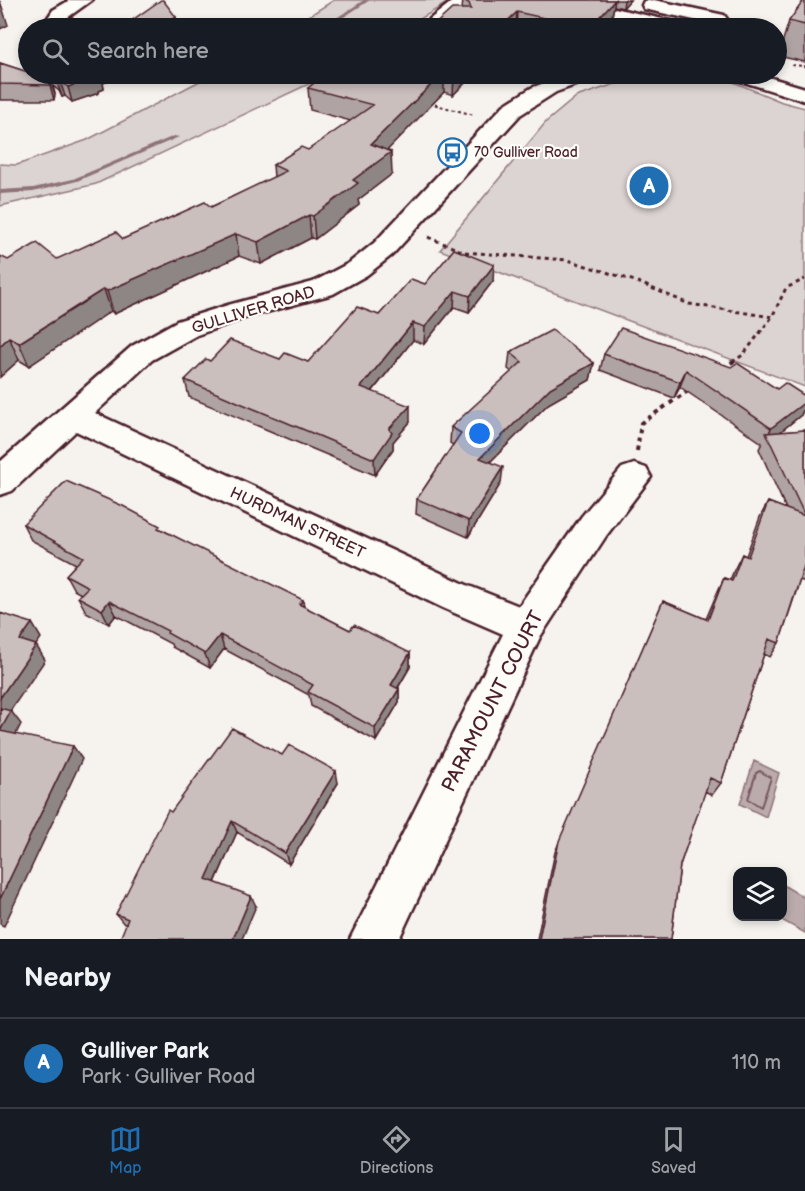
<!DOCTYPE html>
<html lang="en">
<head>
<meta charset="utf-8">
<style>
	body { margin:0; font-family:"Balsamiq Sans",sans-serif; background:#20242c; color:#f1f3f6 }
	.controls { position:absolute; right:18px; bottom:18px; display:grid; overflow:hidden; border-radius:12px; box-shadow:0 3px 9px #0003 }
	.controls button { width:54px; height:54px; display:grid; place-items:center; padding:0; border:0; border-bottom:2px solid #363941; background:#171b24; color:#f1f3f6; font:30px sans-serif }
	.you { position:absolute; left:480px; top:434px; width:21px; height:21px; margin:-15px; border:4px solid #fff; border-radius:50%; background:#1a73e8; box-shadow:0 0 0 9px #1a73e833 }
	.badge { display:grid; place-items:center; width:39px; height:39px; border-radius:50%; background:#1f6fb2; color:#fff; font-size:20px; font-weight:700 }
	.pin { position:absolute; translate:-50% -50%; border:3px solid #fff; box-shadow:0 2px 6px #0006 }
	.list { margin:0; padding:0; list-style:none }
	h2 { display:flex; justify-content:space-between; align-items:center; height:78px; margin:0; padding:0 24px; font-size:26px }
	h2 small { font-size:20px; font-weight:400; color:#9ea1a6 }
	.list li { display:grid; grid-template-columns:39px 1fr auto; gap:18px; align-items:center; box-sizing:border-box; height:90px; padding:0 24px; border-top:2px solid #363941 }
	.list b { display:block; font-size:22px; white-space:nowrap }
	.list p { margin:0; font-size:20px; white-space:nowrap; color:#9ea1a6 }
	.list em { font-size:20px; font-style:normal; color:#9ea1a6 }
	.icon { flex:none; width:33px; height:33px; fill:none; stroke:currentColor; stroke-width:2; stroke-linecap:round; stroke-linejoin:round }
	.map { position:relative; flex:none; width:805px; height:939px; overflow:hidden }
	.search { position:absolute; background:#171b24; box-shadow:0 3px 9px #0003; left:18px; right:18px; top:18px; height:66px; display:flex; align-items:center; gap:15px; box-sizing:border-box; padding:0 21px; border-radius:33px; color:#9ea1a6; font-size:22px }
	.sheet { height:168px; background:#171b24 }
	nav { display:flex; justify-content:space-around; align-items:center; box-sizing:border-box; height:84px; border-top:2px solid #363941; background:#171b24; font-size:16px; color:#9ea1a6 }
	nav a { display:grid; justify-items:center; gap:3px }
	nav .on { color:#1f6fb2 }
	.map>svg:first-child { display:block }
</style>
</head>
<body>
<div class="map">
<svg width="805" height="939" viewBox="0 0 805 939">
	<rect width="100%" height="100%" fill="#f6f3ef"/>
	<filter id="ink" filterUnits="userSpaceOnUse"><feTurbulence type="fractalNoise" baseFrequency=".0167" numOctaves="2"/><feDisplacementMap in="SourceGraphic" scale="12" xChannelSelector="R" yChannelSelector="G"/><feConvolveMatrix kernelMatrix="1 2 1 2 8 2 1 2 1" color-interpolation-filters="sRGB"/></filter>
	<g filter="url(#ink)">
		<!-- green -->
		<path fill="#dcd4d2" stroke="#937a7e" stroke-width="1.5" d="M334 0H452L405 28H290Z
			M213 74H330L96 184 0 206V164L17 165 87 140Z
			M645 74H714L782 102 805 108V387L440 250 546 122 576 97Z"/>
		<!-- water -->
		<path fill="#bbabac" stroke="#8e7378" stroke-width="1.5" d="M754 761 779 773 766 817 740 804Z
			M783 885 805 898V933L776 917 782 916Z"/>
		<g fill="none" stroke-linecap="round" stroke-linejoin="round">
			<!-- shore -->
			<path stroke="#77575f" stroke-width="2" d="M760 771 771 778 761 807 748 799 756 773Z"/>
			<!-- stream -->
			<path fill="#8e7378" fill-rule="evenodd" d="M364 0H370L327 28H321Z
				M174 136 179 137 77 181 33 192 0 194V190L33 188 73 179Z"/>
			<defs>
				<path id="minor" d="M70 0H92L67 18 59 28H41L53 10Z
					M454 0H474L452 21 466 24 468 28 430 27 427 23 430 19Z
					M546 0H580L684 24 687 28H654L548 4Z
					M654 0 724 15 727 19 724 23 717 25 644 9 642 5 644 1Z
					M567 74H598L595 78 556 92 520 115 392 255 367 275 333 294 248 317 197 335 152 360 95 413 469 586 519 606 582 516 622 468 634 464 646 468 651 477 606 536 540 637 399 939H350L503 634 443 608 76 431 12 491 0 495V462L132 346 177 321 228 305 313 282 349 263 374 243 504 105 531 88Z
					M728 74H758L805 88V101L731 78Z"/>
			</defs>
			<!-- minor casing -->
			<use href="#minor" stroke="#4a1f2b" stroke-width="5"/>
			<!-- path-far2 -->
			<path stroke="#4a1f2b" stroke-width="2" stroke-dasharray="3 3" stroke-linecap="butt" d="M90 21 123 28
				M792 65 805 66 802 69
				M429 103 474 115"/>
			<!-- path-far1 -->
			<path stroke="#4a1f2b" stroke-width="3" stroke-dasharray="4 4" stroke-linecap="butt" d="M428 237 464 252 567 260 635 281 689 304 772 317
				M732 362 743 355 772 317 786 288 805 279"/>
			<!-- path -->
			<path stroke="#4a1f2b" stroke-width="4" stroke-dasharray="4.5 4.5" stroke-linecap="butt" d="M723 368 734 361
				M637 451 641 423 691 389"/>
			<!-- minor -->
			<use href="#minor" fill="#fdfcf7" fill-rule="evenodd"/>
		</g>
		<!-- wall -->
		<path fill="#afa4a3" stroke="#4a1f2b" stroke-width="1.5" d="M463 0H630L623 8 614 6 611 21 604 28H431L462 9Z
			M805 0V62L778 56 789 21Z
			M0 63 46 78 45 74H124L120 76 103 83 104 89 99 91V93L72 102 65 96 62 97 59 91 53 86 55 94 54 100H0Z
			M380 74H474L453 95 444 92 387 150 392 174 358 200 359 205 315 239 311 238 261 264 239 256 114 314 111 311 29 366 19 360 0 377 8 260 57 259 123 239 211 207 274 177 273 165 308 150 351 121 310 110 308 88 377 76Z
			M493 281 469 312 454 307 424 344 413 340 372 392 410 422 393 442V449L375 475 189 397 185 380 210 361 280 359 308 362 425 284Z
			M510 352 594 363 590 380 548 404 490 462 501 483 468 537 416 514 417 499 453 445 450 443 451 427 512 372 508 369Z
			M604 354 777 389 805 396V406L801 415 780 432 805 430V582L800 580 779 643 770 657 764 654 721 783 712 795 705 791 680 865 671 939H537L555 852 663 601 706 619 717 593 724 578 730 580 734 570 742 554 746 556 760 517 768 502 786 509 759 449 762 443 680 387 674 398 600 370Z
			M23 524 161 529 304 607 350 630 410 653V667L398 688 399 689V702L376 741 311 706 309 695 224 649 210 668 172 647 171 644 116 615 109 624 86 612 78 597 81 594 74 590 66 575 76 564 31 540Z
			M282 755 338 783 289 864 237 832 215 883 256 906 124 924 116 914 171 812Z"/>
		<!-- shaded-wall -->
		<path fill="#8e8685" stroke="#4a1f2b" stroke-width="1.5" d="M615 0 611 21 604 28H589Z
			M624 0H630L623 8Z
			M0 1 8 25 0 29Z
			M517 12 516 28H500Z
			M176 17 178 28H161Z
			M96 74H124L120 76 103 83 104 89 99 91V93L72 102 68 87 93 76Z
			M442 74H444V92L372 166 371 144Z
			M454 74H474L453 95Z
			M50 79 55 94 54 100 50 85Z
			M60 81 65 96 62 97 57 82Z
			M391 152 392 174 358 200 359 205 315 239 313 216 353 180Z
			M309 215 311 238 261 264 258 242Z
			M236 234 239 256 114 314 107 291Z
			M494 265 493 281 469 312 470 296Z
			M104 289 111 311 29 366 19 343Z
			M455 291 454 307 424 344 425 327Z
			M413 323V340L362 404 361 387Z
			M9 337 19 360 0 377V346Z
			M594 363 590 380 548 404 478 474 480 458 550 388Z
			M686 370 680 387 674 398 680 382Z
			M805 402V406L801 415 770 440 768 436 771 428Z
			M410 406V422L393 442V449L375 475 374 459 389 429Z
			M503 467 501 483 468 537 469 521Z
			M303 600 305 614 299 604Z
			M109 601 116 615 109 624 102 610Z
			M32 623 41 638 29 655 20 640Z
			M220 635 224 649 210 668 205 654Z
			M36 645 45 660 4 720 0 715V698Z
			M410 653V667L391 699V685Z
			M399 689V702L376 741 375 728Z
			M11 711 21 724 11 744 0 731Z
			M73 746 82 759 4 926 0 924V899Z
			M336 771 338 783 289 864 285 853Z
			M232 821 237 832 212 889 206 879Z
			M251 896 256 906 242 939H233Z"/>
		<!-- building -->
		<path fill="#cbbfbe" stroke="#4a1f2b" stroke-width="1.5" d="M161 0H163L176 17 161 28H121Z
			M463 0H615L589 28 517 12 500 28H431L452 9H471L469 3 463 1Z
			M804 0H805V25L789 21Z
			M0 63 28 72V74H33L50 79V85L0 84Z
			M51 74H100L93 76 95 77 68 87 60 81 57 82 54 76Z
			M325 74H366L377 76 380 74H442L371 144 391 152 353 180 358 183 313 216 309 215 258 242 236 234 107 291 104 289 19 343 9 337 0 346V256L8 260 37 243 57 259 116 232 123 239 205 202 211 207 286 171 273 165 301 147 308 150 373 105 308 88Z
			M454 249 494 265 470 296 455 291 425 327 413 323 361 387 410 406 389 429 392 433 374 459 185 380 206 359 210 361 230 340 280 359 285 353 308 362 357 307 379 315 411 279 425 284Z
			M621 328 731 367 737 363 777 389 785 383 805 396V402L771 428 686 370 680 382 604 354Z
			M552 330 594 363 550 388 480 458 503 467 469 521 417 499 461 433 451 427 522 362 510 352Z
			M805 430V516L766 433Z
			M66 481 123 506 160 526 158 528 303 600 299 604 350 630 354 625 410 653 391 685 399 689 375 728 308 692 313 685 220 635 205 654 167 633 168 631 109 601 102 610 78 597 88 587 66 575 83 557 23 524Z
			M768 502 805 516V563L779 643 769 639 721 783 710 778 680 865 671 939H539L559 841 663 601 708 620 724 578 732 581 742 554 748 557Z
			M0 613 32 623 20 640 36 645 0 698Z
			M0 708 11 711 0 731 73 746 0 899Z
			M232 728 282 755 289 745 336 771 285 853 232 821 206 879 251 896 233 939H120L128 919 116 914 168 810 171 812Z"/>
	</g>
	<!-- icons -->
	<defs>
		<symbol id="bus-ring" viewBox="-11 -11 22 22"><circle r="9.5" fill="#fdfcf7" stroke="#1f6fb2" stroke-width="1.5"/><path d="M-5-6H5V4H4V6H2V4H-2V6H-4V4H-5ZM-3.5-4V0h7V-4ZM-3.5 1.2v1.5H-2V1.2ZM2 1.2v1.5H3.5V1.2Z" fill="#1f6fb2"/></symbol>
	</defs>
	<g fill-rule="evenodd">
		<use href="#bus-ring" x="436" y="136" width="33" height="33"/>
	</g>
	<g text-anchor="middle" stroke-width="4.5" stroke-linejoin="round" paint-order="stroke">
		<!-- far-poi labels -->
		<g font-size="14" fill="#4a1f2b" stroke="#fdfcf7" text-anchor="start">
			<text x="474" y="157">70 Gulliver Road</text>
		</g>
		<!-- street labels -->
		<g font-size="16" fill="#4a1f2b" stroke="#fdfcf7">
			<text transform="translate(253 309) rotate(-17)" y="6">GULLIVER ROAD</text>
			<text transform="translate(298 522) rotate(25)" y="6">HURDMAN STREET</text>
		</g>
		<!-- near-street labels -->
		<g font-size="20" fill="#4a1f2b" stroke="#fdfcf7">
			<text transform="translate(492 701) rotate(-63)" y="7">PARAMOUNT COURT</text>
		</g>
	</g>
</svg>
<div class="controls">
<button><svg class="icon" aria-label="layers" viewBox="0 0 24 24"><path d="M12 4l9 5-9 5-9-5zM3 14l9 5 9-5"/></svg></button>
</div>
<div class="you"></div>
<div class="pin badge" style="left:649px;top:186px">A</div>
<div class="search"><svg class="icon" aria-label="search" viewBox="0 0 24 24"><circle cx="10" cy="10" r="6"/><path d="M15 15l6 6"/></svg>Search here</div>
</div>
<section class="sheet">
<h2>Nearby<small></small></h2>
<ul class="list">
<li><span class="badge">A</span><div><b>Gulliver Park</b><p>Park · Gulliver Road</p></div><em>110 m</em></li>
</ul>
</section>
<nav>
<a class="on"><svg class="icon" aria-label="map" viewBox="0 0 24 24"><path d="M3 6l6-2 6 2 6-2v14l-6 2-6-2-6 2zM9 4v14M15 6v14"/></svg>Map</a>
<a><svg class="icon" aria-label="directions" viewBox="0 0 24 24"><path d="M12 3l9 9-9 9-9-9zM9 14v-3h6M13 9l2 2-2 2"/></svg>Directions</a>
<a><svg class="icon" aria-label="saved" viewBox="0 0 24 24"><path d="M7 4h10v16l-5-4-5 4z"/></svg>Saved</a>
</nav>
</body>
</html>
